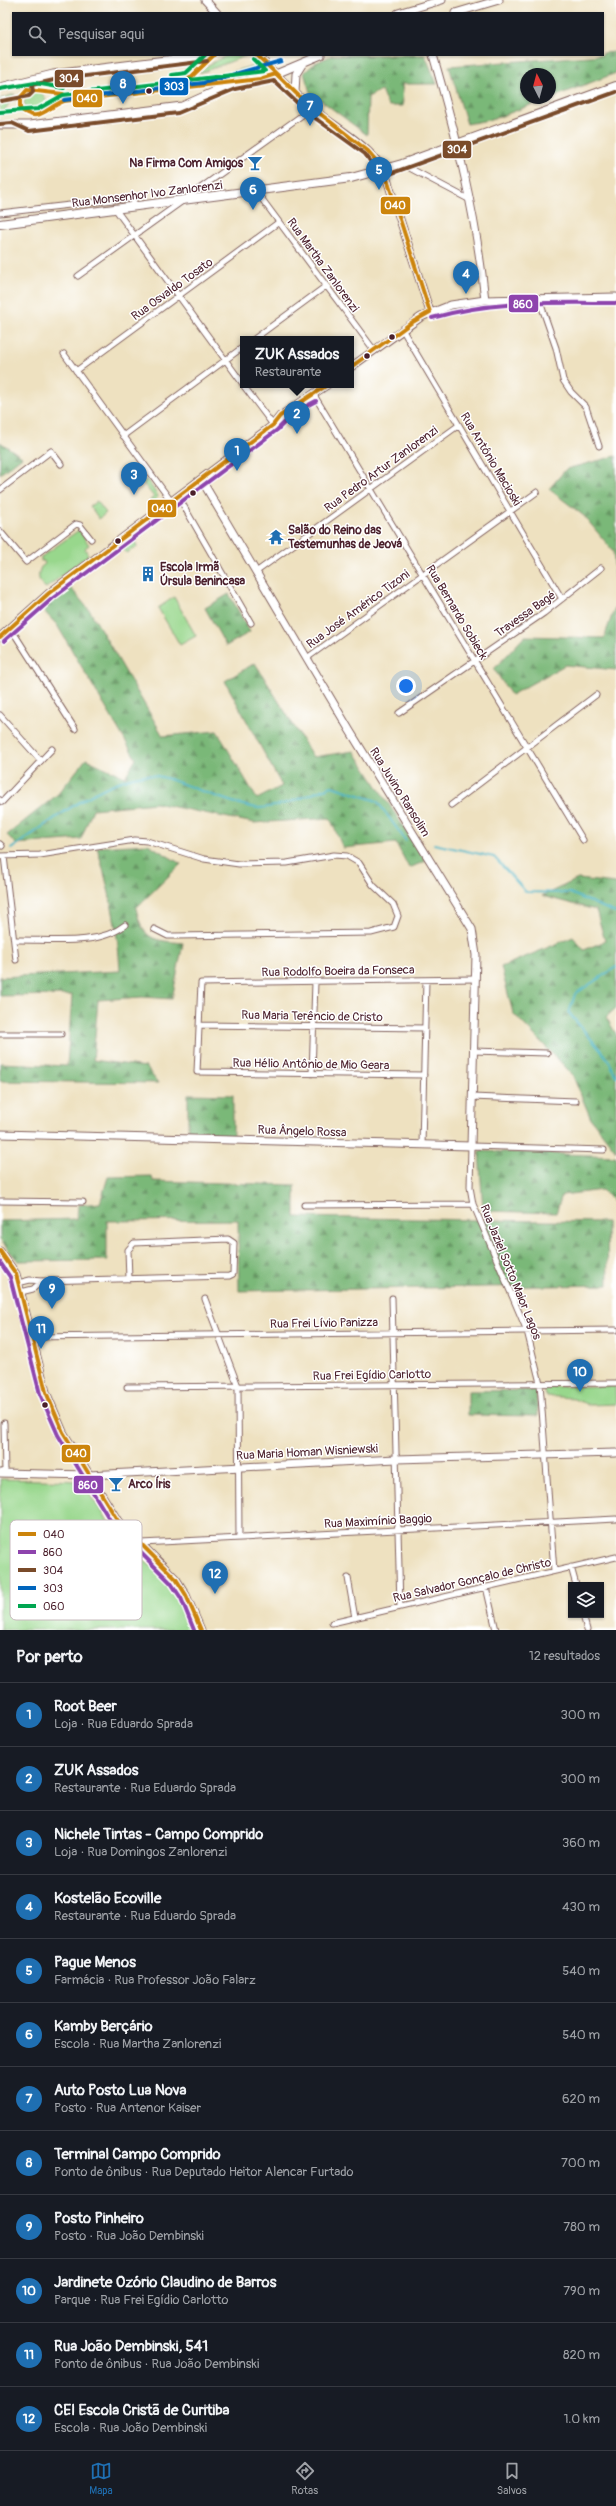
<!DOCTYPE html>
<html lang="pt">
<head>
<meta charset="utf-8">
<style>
	body { margin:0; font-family:Pangolin,sans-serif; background:#242831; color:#f1f3f6 }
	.controls { position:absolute; right:12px; bottom:12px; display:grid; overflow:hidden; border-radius:0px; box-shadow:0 1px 3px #0004 }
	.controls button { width:36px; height:36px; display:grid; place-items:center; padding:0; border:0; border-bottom:1px solid #363941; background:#171b24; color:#f1f3f6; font:20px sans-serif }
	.compass { position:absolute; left:520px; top:68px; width:36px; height:36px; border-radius:50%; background:#171b24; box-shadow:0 1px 3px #0004; rotate:354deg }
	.you { position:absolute; left:406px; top:686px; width:14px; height:14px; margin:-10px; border:3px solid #fff; border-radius:50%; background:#1a73e8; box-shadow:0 0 0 6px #1a73e833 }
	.badge { display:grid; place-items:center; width:26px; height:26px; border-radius:50%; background:#1f6fb2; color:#fff; font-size:13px; font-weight:700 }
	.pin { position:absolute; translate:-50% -33px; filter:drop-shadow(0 1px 2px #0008) }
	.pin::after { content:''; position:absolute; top:21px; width:14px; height:12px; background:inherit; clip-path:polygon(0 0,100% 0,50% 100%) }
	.popup { position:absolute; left:240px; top:336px; width:114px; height:52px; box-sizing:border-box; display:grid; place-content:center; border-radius:0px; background:#171b24; filter:drop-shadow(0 1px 3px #0005); font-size:13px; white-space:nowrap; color:#9ea1a6 }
	.popup b { font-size:15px; color:#f1f3f6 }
	.popup::after { content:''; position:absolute; left:50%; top:100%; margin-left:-8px; border:8px solid transparent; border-top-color:#171b24 }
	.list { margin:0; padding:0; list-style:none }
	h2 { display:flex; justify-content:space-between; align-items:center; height:52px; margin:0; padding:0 16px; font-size:17px }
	h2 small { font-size:13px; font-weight:400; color:#9ea1a6 }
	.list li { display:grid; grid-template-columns:26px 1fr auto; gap:12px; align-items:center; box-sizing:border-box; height:64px; padding:0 16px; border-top:1px solid #363941 }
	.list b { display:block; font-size:15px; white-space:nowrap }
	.list p { margin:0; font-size:13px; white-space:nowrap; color:#9ea1a6 }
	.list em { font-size:13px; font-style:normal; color:#9ea1a6 }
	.icon { flex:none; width:22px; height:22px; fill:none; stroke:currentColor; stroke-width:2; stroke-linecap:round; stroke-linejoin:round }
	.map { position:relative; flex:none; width:616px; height:1630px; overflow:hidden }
	.search { position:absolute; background:#171b24; box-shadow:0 1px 3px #0004; left:12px; right:12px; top:12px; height:44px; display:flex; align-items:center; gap:10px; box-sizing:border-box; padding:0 14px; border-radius:0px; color:#9ea1a6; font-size:15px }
	.sheet { height:820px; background:#171b24 }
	nav { display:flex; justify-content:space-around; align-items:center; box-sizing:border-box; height:56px; border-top:1px solid #363941; background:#171b24; font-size:11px; color:#9ea1a6 }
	nav a { display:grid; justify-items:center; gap:2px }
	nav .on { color:#1f6fb2 }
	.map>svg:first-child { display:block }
</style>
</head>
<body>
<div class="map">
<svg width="616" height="1630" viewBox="0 0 616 1630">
	<defs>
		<pattern id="forest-firs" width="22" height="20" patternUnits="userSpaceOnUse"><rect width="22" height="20" fill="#7ab878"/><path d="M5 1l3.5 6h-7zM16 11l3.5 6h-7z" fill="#669563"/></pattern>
	</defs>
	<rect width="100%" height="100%" fill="#fff"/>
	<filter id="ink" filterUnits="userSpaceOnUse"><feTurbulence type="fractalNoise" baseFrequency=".025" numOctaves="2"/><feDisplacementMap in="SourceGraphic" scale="8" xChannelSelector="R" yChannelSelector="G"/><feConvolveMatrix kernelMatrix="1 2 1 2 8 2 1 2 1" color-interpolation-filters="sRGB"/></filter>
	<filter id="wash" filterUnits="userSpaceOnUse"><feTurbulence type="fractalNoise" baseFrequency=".012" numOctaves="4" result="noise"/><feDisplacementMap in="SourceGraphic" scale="16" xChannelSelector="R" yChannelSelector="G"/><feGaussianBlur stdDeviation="0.9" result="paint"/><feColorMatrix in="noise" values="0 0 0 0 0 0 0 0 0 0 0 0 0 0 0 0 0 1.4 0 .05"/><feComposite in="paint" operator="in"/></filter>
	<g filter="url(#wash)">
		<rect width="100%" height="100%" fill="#eee1c0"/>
		<!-- green -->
		<path fill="#98d78c" stroke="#717b5c" d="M228 55H248L200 73 202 68Z
			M255 65 262 73 202 81Z
			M24 102a11 11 0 1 1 22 0a11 11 0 1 1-22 0Z
			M15 94 3 113H0V99Z
			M147 480 158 496 152 506 150 500 154 497 142 482Z
			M97 501 106 513 99 519 90 506Z
			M79 530 89 545 85 548 88 555 46 588C38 583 37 575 41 567L45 564 44 561H41V557Z
			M134 538 137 547 126 553 121 547Z
			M174 597 196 636 180 645 158 608Z
			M615 1386 616 1404 589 1405 571 1398 546 1396 544 1387Z
			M0 1479 84 1481 91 1497 104 1514 115 1535 163 1575 172 1586 197 1630H0Z"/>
		<!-- forest -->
		<path fill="url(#forest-firs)" stroke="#626c52" d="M616 52V73L550 98V74H526V98H549L494 119 467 124 449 66 603 55V53Z
			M333 55H425L437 84H402L403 106H388L381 90 368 97 367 135 310 92 304 73 315 63Z
			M0 442 22 457 0 474Z
			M616 456V586L613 551 584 516 549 489 566 469Z
			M70 587 90 611 163 736 217 731 257 799 282 786 225 681 255 663 313 757 354 751 426 861 409 868 396 843 343 848 330 818 254 823 155 803 93 809 81 839 16 844 7 835 58 794 86 759 125 777 136 759 57 625 42 609Z
			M229 594 250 632 226 646 205 608Z
			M616 604V670L565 665 511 695 494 669 525 636 604 638Z
			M148 844 181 864 136 908C143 941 153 940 183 943L172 999 142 997 98 1000 93 1060 146 1067 158 1083 0 1081V1063L67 1066 72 995 0 996V977L120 971C118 928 109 889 97 847Z
			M578 879 616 883V1008L606 1017 616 1034V1151L591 1119 572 1074 513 1013 501 967 573 937 584 950 605 941 596 910 542 896Z
			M188 1094 233 1095V1136L188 1135Z
			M479 1151 616 1156V1204L602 1190 562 1195 556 1213 483 1211Z
			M152 1176 153 1181 295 1185V1217L607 1222 608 1285 239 1291 238 1220 107 1221V1260L18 1261 0 1240V1221L77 1219 78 1205 100 1203 108 1177Z
			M536 1390 538 1416 468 1415V1391Z"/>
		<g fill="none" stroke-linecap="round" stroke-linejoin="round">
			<!-- stream -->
			<path stroke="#47b3c4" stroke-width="2" d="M434 844 494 857 526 892 570 893 616 913
				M11 849C46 825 104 778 146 775 163 775 180 783 196 789 209 794 247 808 260 808 285 806 309 795 332 786L377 801 406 841
				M616 967 575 994 569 1013 608 1059 616 1076"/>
		</g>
	</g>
	<g filter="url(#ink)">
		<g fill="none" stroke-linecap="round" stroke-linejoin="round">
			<defs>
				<path id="street" d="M402 164 470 200
					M256 191 374 350
					M116 210 243 384
					M0 213 131 198 137 207
					M78 276 312 108
					M539 299 556 348 563 380 571 392 586 407 599 446
					M402 329 562 599
					M254 339 326 286
					M64 354 171 501
					M76 371 279 222
					M243 385 273 425
					M314 395 583 840
					M123 436 243 347
					M0 490 51 451 61 464
					M178 496 251 623
					M0 531 26 562 76 524 80 525 91 539
					M256 572 459 425
					M10 627 75 729
					M307 658 537 492
					M399 713 544 613 601 568
					M0 715 41 761
					M0 800 2 802 52 749
					M451 805 596 695
					M0 844 2 846
					M0 856 40 855 135 840 147 841 204 859 239 864 287 863 334 855 347 856 359 863 373 885 393 904 398 916 394 927 371 933 175 936H168L154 929
					M4 856 16 960
					M14 940C48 939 98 947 125 925
					M199 1025 425 1028
					M0 1034H61
					M473 1051 547 1053
					M312 1074 315 982
					M424 1075 197 1072 201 983 475 979
					M472 1097 576 1101
					M422 1145 426 980
					M0 1201 83 1202
					M304 1205 473 1204
					M18 1283 30 1280 42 1281 229 1276 233 1274 234 1243 228 1239 134 1243 128 1250 129 1279
					M21 1292 33 1289 42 1281
					M392 1298 400 1607
					M205 1299 238 1386 239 1538
					M32 1337 616 1330
					M127 1387 616 1383
					M4 1423 5 1473
					M141 1543 616 1519
					M571 1567 576 1585
					M554 1571 540 1383 527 1331 473 1204 470 1187 471 1146 604 1150
					M348 1578 355 1618
					M486 1587 496 1630
					M583 1615 587 1630
					M332 1623 616 1557"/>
				<path id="secondary" d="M205 0 217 13
					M398 13 442 0
					M455 13 499 0
					M257 55C275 73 293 92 312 108 337 129 365 142 384 170L430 312
					M433 55C457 138 476 214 485 300
					M0 87 53 74 206 55
					M295 93 296 74 303 63
					M0 125H29L182 106 233 83 276 74 321 55
					M351 367 421 317 451 305 485 300 616 297
					M273 425C289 420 306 409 314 395
					M0 637 49 593 273 425 280 416 327 385
					M0 1134 471 1146 476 955 472 929 350 731 201 479
					M0 1251 16 1274 46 1392 63 1432 118 1521 176 1579 186 1595 201 1630
					M0 1473 89 1475 396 1459 616 1453"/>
				<path id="primary" d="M0 224 351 178 402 164 616 86"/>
			</defs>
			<!-- street casing -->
			<use href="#street" stroke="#83635f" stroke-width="7"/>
			<!-- secondary casing -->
			<use href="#secondary" stroke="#83635f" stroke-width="9"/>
			<!-- primary casing -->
			<use href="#primary" stroke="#83635f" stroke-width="10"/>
			<!-- street -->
			<use href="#street" stroke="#fff" stroke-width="5"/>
			<!-- secondary -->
			<use href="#secondary" stroke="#fff" stroke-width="7"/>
			<!-- primary -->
			<use href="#primary" stroke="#fff" stroke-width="8"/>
			<defs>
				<path id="bus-1" d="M257 55 305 102 368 151 384 170 430 312 411 323 351 367
					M173 81 189 79 214 55
					M63 94 27 90 20 98V109C40 124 45 108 64 101L260 79 276 74
					M0 637 49 593 273 425 280 416 327 385
					M0 1251 16 1274 46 1392 63 1432 118 1521 176 1579 186 1595 201 1630"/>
				<path id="bus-2" d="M432 318C492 300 554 303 616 303
					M4 641 53 598 277 430 295 412 316 401
					M0 1262 10 1277 40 1394 58 1435 113 1525 171 1583 181 1598 194 1630"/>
				<path id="bus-3" d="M1 101 29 96 33 92 32 85 54 80 207 61
					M0 124 12 123 29 131 178 113 235 89 274 81 308 113 365 154 380 174 384 176 616 92"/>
				<path id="bus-4" d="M64 100 203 83 281 61"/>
				<path id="bus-5" d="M172 75 186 73 205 55
					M0 89 35 83 64 88
					M0 112 38 109 63 95 265 71 253 59"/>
			</defs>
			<!-- bus-1 casing -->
			<use href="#bus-1" stroke="#fff" stroke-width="7"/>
			<!-- bus-2 casing -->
			<use href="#bus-2" stroke="#fff" stroke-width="7"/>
			<!-- bus-3 casing -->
			<use href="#bus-3" stroke="#fff" stroke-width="7"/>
			<!-- bus-4 casing -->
			<use href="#bus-4" stroke="#fff" stroke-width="7"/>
			<!-- bus-5 casing -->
			<use href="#bus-5" stroke="#fff" stroke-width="7"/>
			<!-- bus-1 -->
			<use href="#bus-1" stroke="#cc840b" stroke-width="4"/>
			<!-- bus-2 -->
			<use href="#bus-2" stroke="#8e44ad" stroke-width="4"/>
			<!-- bus-3 -->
			<use href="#bus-3" stroke="#7a4b2a" stroke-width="4"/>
			<!-- bus-4 -->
			<use href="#bus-4" stroke="#0065bd" stroke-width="4"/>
			<!-- bus-5 -->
			<use href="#bus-5" stroke="#00a651" stroke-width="4"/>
		</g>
	</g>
	<!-- icons -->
	<defs>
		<symbol id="bar-bare" viewBox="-9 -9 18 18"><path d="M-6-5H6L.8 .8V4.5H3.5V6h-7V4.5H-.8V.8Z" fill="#1f6fb2" stroke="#fff" stroke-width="2.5" paint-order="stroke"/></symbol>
		<symbol id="temple-bare" viewBox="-9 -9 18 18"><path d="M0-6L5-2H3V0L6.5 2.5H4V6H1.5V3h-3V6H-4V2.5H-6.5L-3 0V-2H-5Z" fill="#1f6fb2" stroke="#fff" stroke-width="2.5" paint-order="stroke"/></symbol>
		<symbol id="building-bare" viewBox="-9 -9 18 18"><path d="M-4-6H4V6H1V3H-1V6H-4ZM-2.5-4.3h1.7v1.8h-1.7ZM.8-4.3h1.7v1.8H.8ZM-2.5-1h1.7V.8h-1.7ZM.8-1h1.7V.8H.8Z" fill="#1f6fb2" stroke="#fff" stroke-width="2.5" paint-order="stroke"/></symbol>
	</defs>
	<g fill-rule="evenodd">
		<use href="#bar-bare" x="244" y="152" width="22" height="22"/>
		<use href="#temple-bare" x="265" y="526" width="22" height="22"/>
		<use href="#building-bare" x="137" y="563" width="22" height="22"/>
		<use href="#bar-bare" x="105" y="1473" width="22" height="22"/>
	</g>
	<!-- markers -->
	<g fill="#4a1f2b" stroke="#fff" stroke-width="1.5">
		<circle cx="149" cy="91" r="3.5"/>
		<circle cx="392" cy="337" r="3.5"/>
		<circle cx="367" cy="356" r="3.5"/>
		<circle cx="193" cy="493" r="3.5"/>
		<circle cx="118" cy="541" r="3.5"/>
		<circle cx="45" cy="1405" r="3.5"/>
	</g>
	<g text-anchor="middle" stroke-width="3" stroke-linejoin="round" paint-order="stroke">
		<!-- poi labels -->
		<g font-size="12" font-weight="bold" fill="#4a1f2b" stroke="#fff" text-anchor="start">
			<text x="243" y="167" text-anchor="end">Na Firma Com Amigos</text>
			<text x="288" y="534">Salão do Reino das<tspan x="288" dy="14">Testemunhas de Jeová</tspan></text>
			<text x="160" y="571">Escola Irmã<tspan x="160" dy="14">Úrsula Benincasa</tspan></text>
			<text x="128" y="1488">Arco Íris</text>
		</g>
		<!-- street labels -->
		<g font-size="12" fill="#4a1f2b" stroke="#fff">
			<text transform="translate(147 194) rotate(-7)" y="4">Rua Monsenhor Ivo Zanlorenzi</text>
			<text transform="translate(323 265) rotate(54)" y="4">Rua Martha Zanlorenzi</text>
			<text transform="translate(172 289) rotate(-36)" y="4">Rua Osvaldo Tosato</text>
			<text transform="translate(491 459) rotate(59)" y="4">Rua Antônio Macioski</text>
			<text transform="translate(381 469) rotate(-36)" y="4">Rua Pedro Artur Zanlorenzi</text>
			<text transform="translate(358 609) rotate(-36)" y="4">Rua José Américo Tizoni</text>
			<text transform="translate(457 612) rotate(59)" y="4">Rua Bernardo Sobieck</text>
			<text transform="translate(525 614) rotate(-35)" y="4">Travessa Bagé</text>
			<text transform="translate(400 792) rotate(58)" y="4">Rua Juvino Ransolim</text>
			<text transform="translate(338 971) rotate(-1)" y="4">Rua Rodolfo Boeira da Fonseca</text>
			<text transform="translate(312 1016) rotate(1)" y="4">Rua Maria Terêncio de Cristo</text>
			<text transform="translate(311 1064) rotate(1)" y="4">Rua Hélio Antônio de Mio Geara</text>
			<text transform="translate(302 1131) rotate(2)" y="4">Rua Ângelo Rossa</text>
			<text transform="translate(511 1272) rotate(68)" y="4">Rua Jaziel Sotto Maior Lagos</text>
			<text transform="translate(324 1323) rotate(-1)" y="4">Rua Frei Lívio Panizza</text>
			<text transform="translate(372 1375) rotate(-1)" y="4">Rua Frei Egídio Carlotto</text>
			<text transform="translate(307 1452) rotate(-3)" y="4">Rua Maria Homan Wisniewski</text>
			<text transform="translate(378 1521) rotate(-3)" y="4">Rua Maximínio Baggio</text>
			<text transform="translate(472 1580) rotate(-13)" y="4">Rua Salvador Gonçalo de Christo</text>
		</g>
	</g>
	<!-- legend -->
	<rect x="10" y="1520" width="132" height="100" rx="6" fill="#fff" stroke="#c9bcbf" stroke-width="1"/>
	<rect x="18" y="1532" width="18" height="4" fill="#cc840b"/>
	<rect x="18" y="1550" width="18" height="4" fill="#8e44ad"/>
	<rect x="18" y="1568" width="18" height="4" fill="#7a4b2a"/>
	<rect x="18" y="1586" width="18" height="4" fill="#0065bd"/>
	<rect x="18" y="1604" width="18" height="4" fill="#00a651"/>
	<g font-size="11" fill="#4a1f2b">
		<text x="43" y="1538">040</text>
		<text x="43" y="1556">860</text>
		<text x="43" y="1574">304</text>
		<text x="43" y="1592">303</text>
		<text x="43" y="1610">060</text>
	</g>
	<g stroke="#fff" stroke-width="1.5">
		<rect x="54" y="69" width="30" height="19" rx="4" fill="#7a4b2a"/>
		<rect x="159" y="77" width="30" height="19" rx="4" fill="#0065bd"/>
		<rect x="72" y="89" width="31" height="19" rx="4" fill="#cc840b"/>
		<rect x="442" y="140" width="30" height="19" rx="4" fill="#7a4b2a"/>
		<rect x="380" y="196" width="31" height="19" rx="4" fill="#cc840b"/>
		<rect x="508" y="294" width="31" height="19" rx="4" fill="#8e44ad"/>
		<rect x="147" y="499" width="30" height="19" rx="4" fill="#cc840b"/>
		<rect x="61" y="1444" width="30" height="19" rx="4" fill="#cc840b"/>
		<rect x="73" y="1475" width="31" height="19" rx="4" fill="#8e44ad"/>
	</g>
	<g font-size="11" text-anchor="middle" font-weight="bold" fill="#fff">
		<text x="69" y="82">304</text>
		<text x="174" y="90">303</text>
		<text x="87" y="102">040</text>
		<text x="457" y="153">304</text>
		<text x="395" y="209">040</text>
		<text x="523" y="308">860</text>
		<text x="162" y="512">040</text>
		<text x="76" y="1457">040</text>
		<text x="88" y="1489">860</text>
	</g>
</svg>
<div class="controls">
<button><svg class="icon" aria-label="layers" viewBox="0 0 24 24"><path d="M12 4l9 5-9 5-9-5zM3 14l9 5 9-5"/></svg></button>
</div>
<svg class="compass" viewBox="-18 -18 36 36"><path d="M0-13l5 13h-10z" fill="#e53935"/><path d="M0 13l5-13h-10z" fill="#9ea1a6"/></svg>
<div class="you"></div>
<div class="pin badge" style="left:237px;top:471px">1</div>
<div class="pin badge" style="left:297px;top:434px">2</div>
<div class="popup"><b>ZUK Assados</b>Restaurante</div>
<div class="pin badge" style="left:134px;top:495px">3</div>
<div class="pin badge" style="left:466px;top:294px">4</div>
<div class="pin badge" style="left:379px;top:190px">5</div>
<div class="pin badge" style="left:253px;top:210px">6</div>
<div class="pin badge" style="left:310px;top:126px">7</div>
<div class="pin badge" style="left:123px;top:104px">8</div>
<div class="pin badge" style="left:52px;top:1309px">9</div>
<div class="pin badge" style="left:580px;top:1392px">10</div>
<div class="pin badge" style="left:41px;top:1349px">11</div>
<div class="pin badge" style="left:215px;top:1594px">12</div>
<div class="search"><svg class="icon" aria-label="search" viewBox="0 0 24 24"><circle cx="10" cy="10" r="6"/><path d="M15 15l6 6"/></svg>Pesquisar aqui</div>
</div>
<section class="sheet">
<h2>Por perto<small>12 resultados</small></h2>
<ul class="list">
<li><span class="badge">1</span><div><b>Root Beer</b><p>Loja · Rua Eduardo Sprada</p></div><em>300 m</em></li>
<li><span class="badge">2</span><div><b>ZUK Assados</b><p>Restaurante · Rua Eduardo Sprada</p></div><em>300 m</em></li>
<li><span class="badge">3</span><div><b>Nichele Tintas - Campo Comprido</b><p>Loja · Rua Domingos Zanlorenzi</p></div><em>360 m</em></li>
<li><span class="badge">4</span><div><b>Kostelão Ecoville</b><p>Restaurante · Rua Eduardo Sprada</p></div><em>430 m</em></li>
<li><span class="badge">5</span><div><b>Pague Menos</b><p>Farmácia · Rua Professor João Falarz</p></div><em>540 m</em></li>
<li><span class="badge">6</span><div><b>Kamby Berçário</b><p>Escola · Rua Martha Zanlorenzi</p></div><em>540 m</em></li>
<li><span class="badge">7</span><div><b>Auto Posto Lua Nova</b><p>Posto · Rua Antenor Kaiser</p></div><em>620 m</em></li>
<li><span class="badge">8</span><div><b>Terminal Campo Comprido</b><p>Ponto de ônibus · Rua Deputado Heitor Alencar Furtado</p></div><em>700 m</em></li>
<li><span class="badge">9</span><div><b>Posto Pinheiro</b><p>Posto · Rua João Dembinski</p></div><em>780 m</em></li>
<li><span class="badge">10</span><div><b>Jardinete Ozório Claudino de Barros</b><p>Parque · Rua Frei Egídio Carlotto</p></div><em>790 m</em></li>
<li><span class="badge">11</span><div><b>Rua João Dembinski, 541</b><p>Ponto de ônibus · Rua João Dembinski</p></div><em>820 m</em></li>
<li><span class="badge">12</span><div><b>CEI Escola Cristã de Curitiba</b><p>Escola · Rua João Dembinski</p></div><em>1.0 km</em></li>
</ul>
</section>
<nav>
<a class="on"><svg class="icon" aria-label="map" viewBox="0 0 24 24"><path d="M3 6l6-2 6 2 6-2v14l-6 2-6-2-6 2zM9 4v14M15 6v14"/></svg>Mapa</a>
<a><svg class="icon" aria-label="directions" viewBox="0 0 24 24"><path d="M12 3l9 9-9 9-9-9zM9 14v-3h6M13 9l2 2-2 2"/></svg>Rotas</a>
<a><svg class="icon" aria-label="saved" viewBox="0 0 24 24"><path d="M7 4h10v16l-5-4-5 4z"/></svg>Salvos</a>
</nav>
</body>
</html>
